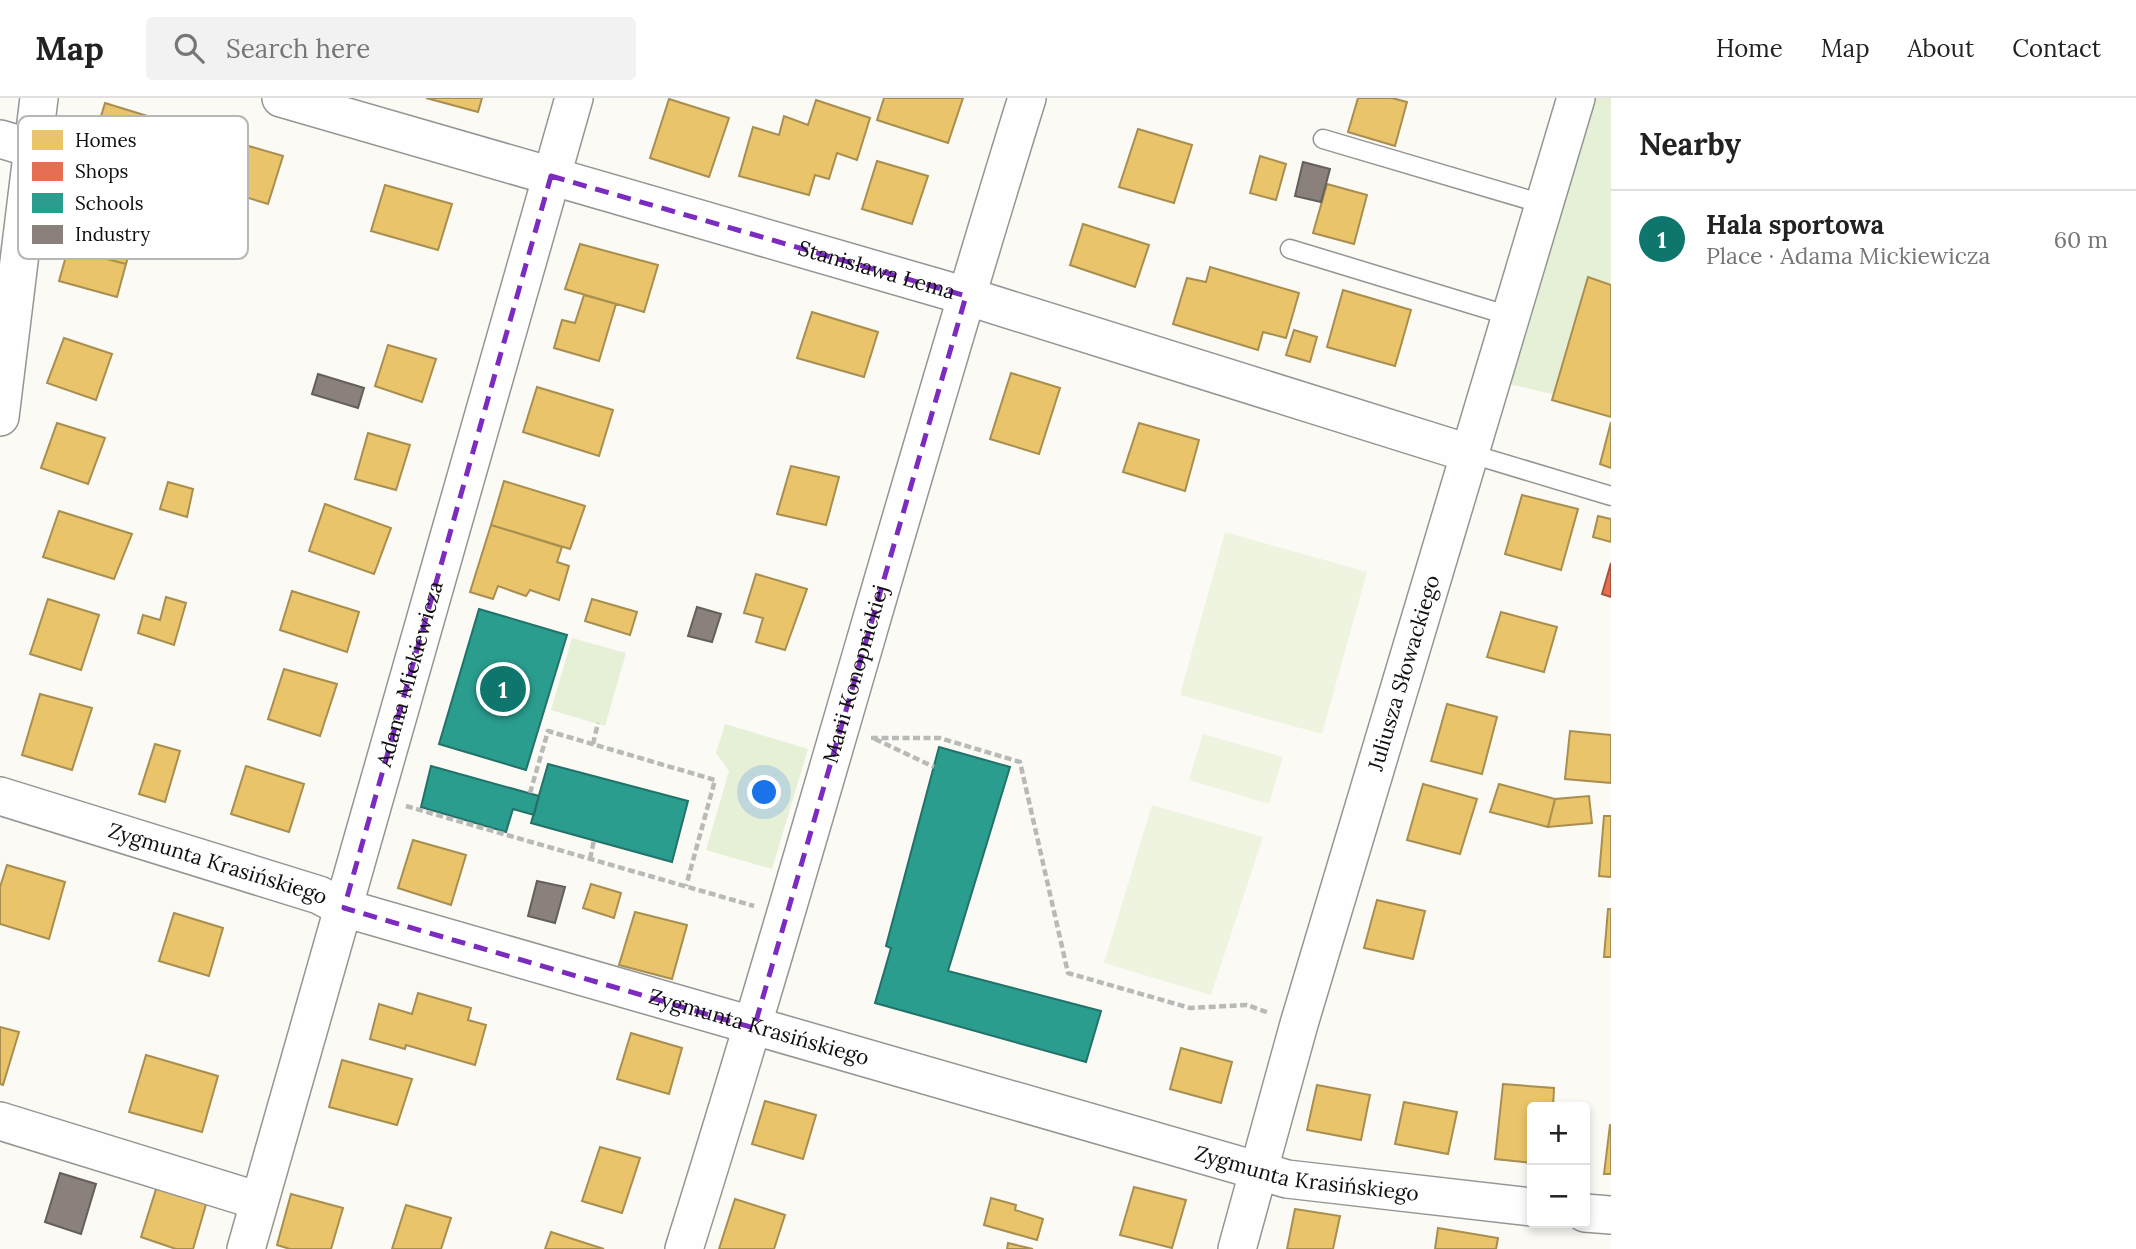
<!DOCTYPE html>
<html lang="en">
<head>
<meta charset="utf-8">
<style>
	body { margin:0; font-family:Lora,serif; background:#f2f2f2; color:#222 }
	.controls { position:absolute; right:21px; bottom:21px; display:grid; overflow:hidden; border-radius:7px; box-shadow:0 4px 10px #0003 }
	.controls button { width:63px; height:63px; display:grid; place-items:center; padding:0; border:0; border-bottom:2px solid #e0e0e0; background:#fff; color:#222; font:35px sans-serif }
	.you { position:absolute; left:765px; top:695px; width:24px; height:24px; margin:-18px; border:5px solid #fff; border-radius:50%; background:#1a73e8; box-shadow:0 0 0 10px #1a73e833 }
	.badge { display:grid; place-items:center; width:46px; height:46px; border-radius:50%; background:#0f766e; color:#fff; font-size:23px; font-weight:700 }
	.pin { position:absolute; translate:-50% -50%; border:4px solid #fff; box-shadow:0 2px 7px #0006 }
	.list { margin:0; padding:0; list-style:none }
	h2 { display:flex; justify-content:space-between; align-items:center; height:91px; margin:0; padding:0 28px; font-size:30px }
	h2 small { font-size:23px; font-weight:400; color:#767676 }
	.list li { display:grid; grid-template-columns:46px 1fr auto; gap:21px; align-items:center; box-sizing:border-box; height:98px; padding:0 28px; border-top:2px solid #e0e0e0 }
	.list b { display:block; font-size:26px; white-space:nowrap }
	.list p { margin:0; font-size:23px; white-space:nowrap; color:#767676 }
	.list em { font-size:23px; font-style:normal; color:#767676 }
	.icon { flex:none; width:38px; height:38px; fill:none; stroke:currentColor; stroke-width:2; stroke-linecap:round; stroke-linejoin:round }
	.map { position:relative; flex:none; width:1611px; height:1151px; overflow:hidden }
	header { display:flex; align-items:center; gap:42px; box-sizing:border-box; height:98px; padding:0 35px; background:#fff; border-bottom:2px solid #e0e0e0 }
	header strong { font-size:33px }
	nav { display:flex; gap:38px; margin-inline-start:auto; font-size:24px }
	.search { width:490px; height:63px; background:#f2f2f2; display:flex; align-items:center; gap:18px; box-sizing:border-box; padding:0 24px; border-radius:7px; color:#767676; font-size:26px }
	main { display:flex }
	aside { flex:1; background:#fff }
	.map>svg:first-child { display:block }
</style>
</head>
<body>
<header>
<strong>Map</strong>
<div class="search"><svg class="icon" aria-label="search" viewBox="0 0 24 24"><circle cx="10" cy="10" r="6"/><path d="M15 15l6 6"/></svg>Search here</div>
<nav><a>Home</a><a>Map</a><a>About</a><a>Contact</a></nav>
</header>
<main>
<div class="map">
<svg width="1611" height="1151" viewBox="0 0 1611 1151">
	<rect width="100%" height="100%" fill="#fbfaf5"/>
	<!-- green -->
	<path fill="#e6f0d7" d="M1596 0H1611V310L1505 285Z
		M572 540 626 555 605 628 551 612Z
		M725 626 808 651 772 771 706 752 729 673 716 655Z"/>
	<!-- pitch -->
	<path fill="#eef4e0" d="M1225 434 1367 474 1322 636 1180 597Z
		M1203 636 1283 659 1269 706 1189 682Z
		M1152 707 1263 739 1211 897 1104 865Z"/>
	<!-- homes -->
	<path fill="#e9c46a" stroke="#a88e4f" stroke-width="2" d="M426 0H482L478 14Z
		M884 0H963L948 45 877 22Z
		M1358 0H1392L1407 4 1395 48 1348 34Z
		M669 1 729 20 709 79 650 60Z
		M816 2 870 20 857 62 837 55 829 81 815 77 809 97 739 78 753 29 779 37 784 18 808 27Z
		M105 5 196 33 180 87 89 58Z
		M1138 31 1192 47 1174 105 1119 89Z
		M221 40 283 58 268 106 206 87Z
		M1260 58 1286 66 1276 102 1250 95Z
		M877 63 928 78 912 126 862 111Z
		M1327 86 1367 97 1354 146 1313 135Z
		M385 87 452 106 438 152 371 133Z
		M77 118 136 133 126 166 68 151Z
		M1083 126 1149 147 1135 189 1070 167Z
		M580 146 658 167 644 214 565 191Z
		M68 151 126 166 117 199 59 183Z
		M1210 169 1299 195 1286 240 1263 234 1258 252 1173 226 1187 180 1206 184Z
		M1588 179 1611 187V319L1552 302Z
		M1343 192 1411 212 1395 268 1327 249Z
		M584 197 616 206 599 263 554 250 562 222 575 225Z
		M812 214 878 234 864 279 797 260Z
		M1294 232 1317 239 1310 264 1286 257Z
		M64 240 112 256 96 302 47 285Z
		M388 247 436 261 422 304 375 288Z
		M1011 275 1060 290 1039 356 990 341Z
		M537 289 613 312 599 358 523 334Z
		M1611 324V370L1600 366Z
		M57 325 105 340 88 386 41 370Z
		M1139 325 1199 342 1185 393 1123 374Z
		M368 335 410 347 396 392 355 381Z
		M791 368 839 379 826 427 777 416Z
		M504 383 585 408 570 451 491 427Z
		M168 384 193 391 187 419 160 411Z
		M1522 397 1578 411 1561 472 1505 456Z
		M325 406 391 430 374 476 309 453Z
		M59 413 132 436 114 481 43 459Z
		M1598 418 1611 421V444L1593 439Z
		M491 427 562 449 557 464 569 468 559 502 530 492 526 498 498 488 493 501 470 494Z
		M756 476 807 491 785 552 756 544 763 520 744 515Z
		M292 493 359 514 347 554 280 532Z
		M166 499 186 505 174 547 138 535 143 517 160 522Z
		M48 501 99 517 81 572 30 556Z
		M592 501 637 514 630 537 585 523Z
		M1501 514 1557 529 1544 574 1487 559Z
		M284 571 337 586 320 638 268 621Z
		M40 596 92 610 72 672 22 657Z
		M1447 606 1497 619 1482 676 1431 663Z
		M1570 633 1611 637V685L1565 681Z
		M155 646 180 653 165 704 139 696Z
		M246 668 304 686 289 734 231 716Z
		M1423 686 1477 701 1460 756 1407 742Z
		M1499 686 1555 701 1548 729 1490 714Z
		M1589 698 1592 725 1548 729 1555 701Z
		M1604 718H1611V779L1599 778Z
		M413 742 466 757 451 807 398 790Z
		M7 767 65 784 49 841 0 826V789Z
		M591 786 621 795 614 820 583 810Z
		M1377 802 1425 813 1413 861 1364 850Z
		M1608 811H1611V859H1604Z
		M635 814 687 827 672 881 619 867Z
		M174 815 223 830 209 878 159 863Z
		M418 895 471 910 468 922 486 927 475 967 406 947 405 951 370 941 379 906 412 916Z
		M0 929 19 934 3 987 0 986Z
		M631 935 682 950 669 996 617 981Z
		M1181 950 1232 964 1221 1005 1170 991Z
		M146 957 218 978 202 1034 129 1014Z
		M342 962 412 981 397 1027 329 1009Z
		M1503 986 1554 990 1553 1009H1532V1065L1495 1061Z
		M1317 987 1370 997 1361 1042 1307 1032Z
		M765 1003 816 1017 803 1061 752 1046Z
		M1404 1004 1457 1014 1448 1056 1395 1046Z
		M1610 1027H1611V1076H1604Z
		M600 1049 640 1060 622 1115 582 1103Z
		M157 1088 207 1103 193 1151H176L141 1139Z
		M1134 1089 1186 1102 1172 1150 1120 1137Z
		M291 1096 343 1110 331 1151H290L277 1147Z
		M991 1100 1016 1107 1015 1112 1043 1121 1037 1142 984 1127Z
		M735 1101 785 1117 774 1151H719Z
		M406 1107 451 1120 441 1151H392Z
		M1295 1111 1340 1118 1333 1151H1287Z
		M1438 1130 1498 1140 1496 1151H1435Z
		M551 1134 604 1151H545Z
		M1008 1145 1033 1151H1007Z"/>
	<!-- shops -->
	<path fill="#e76f51" stroke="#a6523d" stroke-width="2" d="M1611 465V499L1602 496Z"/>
	<!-- schools -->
	<path fill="#2a9d8f" stroke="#227269" stroke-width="2" d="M479 511 567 537 526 672 439 646Z
		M939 649 1010 669 948 873 1101 913 1086 964 875 905 891 850 886 848Z
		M548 666 688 703 672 764 531 725Z
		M431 668 539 698 534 717 513 711 506 734 421 709Z"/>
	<!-- industry -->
	<path fill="#8a817c" stroke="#655f5b" stroke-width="2" d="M1303 64 1330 71 1321 104 1295 98Z
		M318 276 364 290 358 310 312 296Z
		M697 509 721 516 712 544 688 538Z
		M537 783 565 789 555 825 528 818Z
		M60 1075 96 1086 81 1136 45 1124Z"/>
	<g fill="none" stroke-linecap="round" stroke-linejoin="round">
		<defs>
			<path id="lane" d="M1323 41 1543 106
				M1290 151 1510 218
				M1468 355 1611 398"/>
			<g id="street">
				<path id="s1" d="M281 0 966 198 1468 355"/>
				<path d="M0 41 34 51"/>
				<path d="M0 319 39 0"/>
				<path id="s2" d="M0 698 319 797 344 810 1287 1081 1532 1109"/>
				<path d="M0 1023 259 1103"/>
				<path d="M1585 1115 1611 1117"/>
				<path id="s3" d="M246 1151 574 0"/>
				<path id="s4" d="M684 1151C804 769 908 382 1027 0"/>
				<path id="s5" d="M1237 1151 1299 926 1576 0"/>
			</g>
		</defs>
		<!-- lane casing -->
		<use href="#lane" stroke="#959593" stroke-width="21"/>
		<!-- street casing -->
		<use href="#street" stroke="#959593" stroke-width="40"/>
		<!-- path -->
		<path stroke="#b9b9b8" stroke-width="4.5" stroke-dasharray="7 3.5" stroke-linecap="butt" d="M871 640H940L1020 664 1068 875 1190 910 1247 907 1269 915
			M875 641 934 669
			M593 646 598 625
			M530 695 548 633 715 682 686 788
			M406 708 754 808
			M590 761 594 742"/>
		<!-- lane -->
		<use href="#lane" stroke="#fefefe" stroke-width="18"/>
		<!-- street -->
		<use href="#street" stroke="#fefefe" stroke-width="37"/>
	</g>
	<!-- marked area -->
	<path fill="none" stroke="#7b2cbf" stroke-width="5" stroke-dasharray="14 9" stroke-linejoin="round" d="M551 78 966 198 754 930 344 810Z"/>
	<g text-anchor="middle" stroke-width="7" stroke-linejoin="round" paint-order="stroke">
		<!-- street labels -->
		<g font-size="21" fill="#0f0f0f" stroke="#fff">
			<text dy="7" stroke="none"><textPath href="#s1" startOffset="620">Stanisława Lema</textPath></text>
			<text dy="7" stroke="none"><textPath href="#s3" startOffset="598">Adama Mickiewicza</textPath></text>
			<text dy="7" stroke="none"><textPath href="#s5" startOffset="600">Juliusza Słowackiego</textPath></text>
			<text dy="7" stroke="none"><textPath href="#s4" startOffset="600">Marii Konopnickiej</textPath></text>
			<text dy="7" stroke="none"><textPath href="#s2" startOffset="228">Zygmunta Krasińskiego</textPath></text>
			<text dy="7" stroke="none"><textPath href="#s2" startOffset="794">Zygmunta Krasińskiego</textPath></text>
			<text dy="7" stroke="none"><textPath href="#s2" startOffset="1362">Zygmunta Krasińskiego</textPath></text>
		</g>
	</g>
	<!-- legend -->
	<rect x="18" y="18" width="230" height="143" rx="10" fill="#fff" stroke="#b7b7b7" stroke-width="2"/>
	<rect x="32" y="32" width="31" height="20" fill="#e9c46a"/>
	<rect x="32" y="64" width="31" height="19" fill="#e76f51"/>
	<rect x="32" y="95" width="31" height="20" fill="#2a9d8f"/>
	<rect x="32" y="127" width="31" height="19" fill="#8a817c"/>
	<g font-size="19" fill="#0f0f0f">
		<text x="75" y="49">Homes</text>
		<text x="75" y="80">Shops</text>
		<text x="75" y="112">Schools</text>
		<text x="75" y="143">Industry</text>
	</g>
</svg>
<div class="controls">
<button>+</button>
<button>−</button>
</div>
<div class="you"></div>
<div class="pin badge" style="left:503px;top:591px">1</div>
</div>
<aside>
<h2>Nearby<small></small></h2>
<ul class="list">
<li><span class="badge">1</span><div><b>Hala sportowa</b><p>Place · Adama Mickiewicza</p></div><em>60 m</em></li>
</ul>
</aside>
</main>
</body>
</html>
